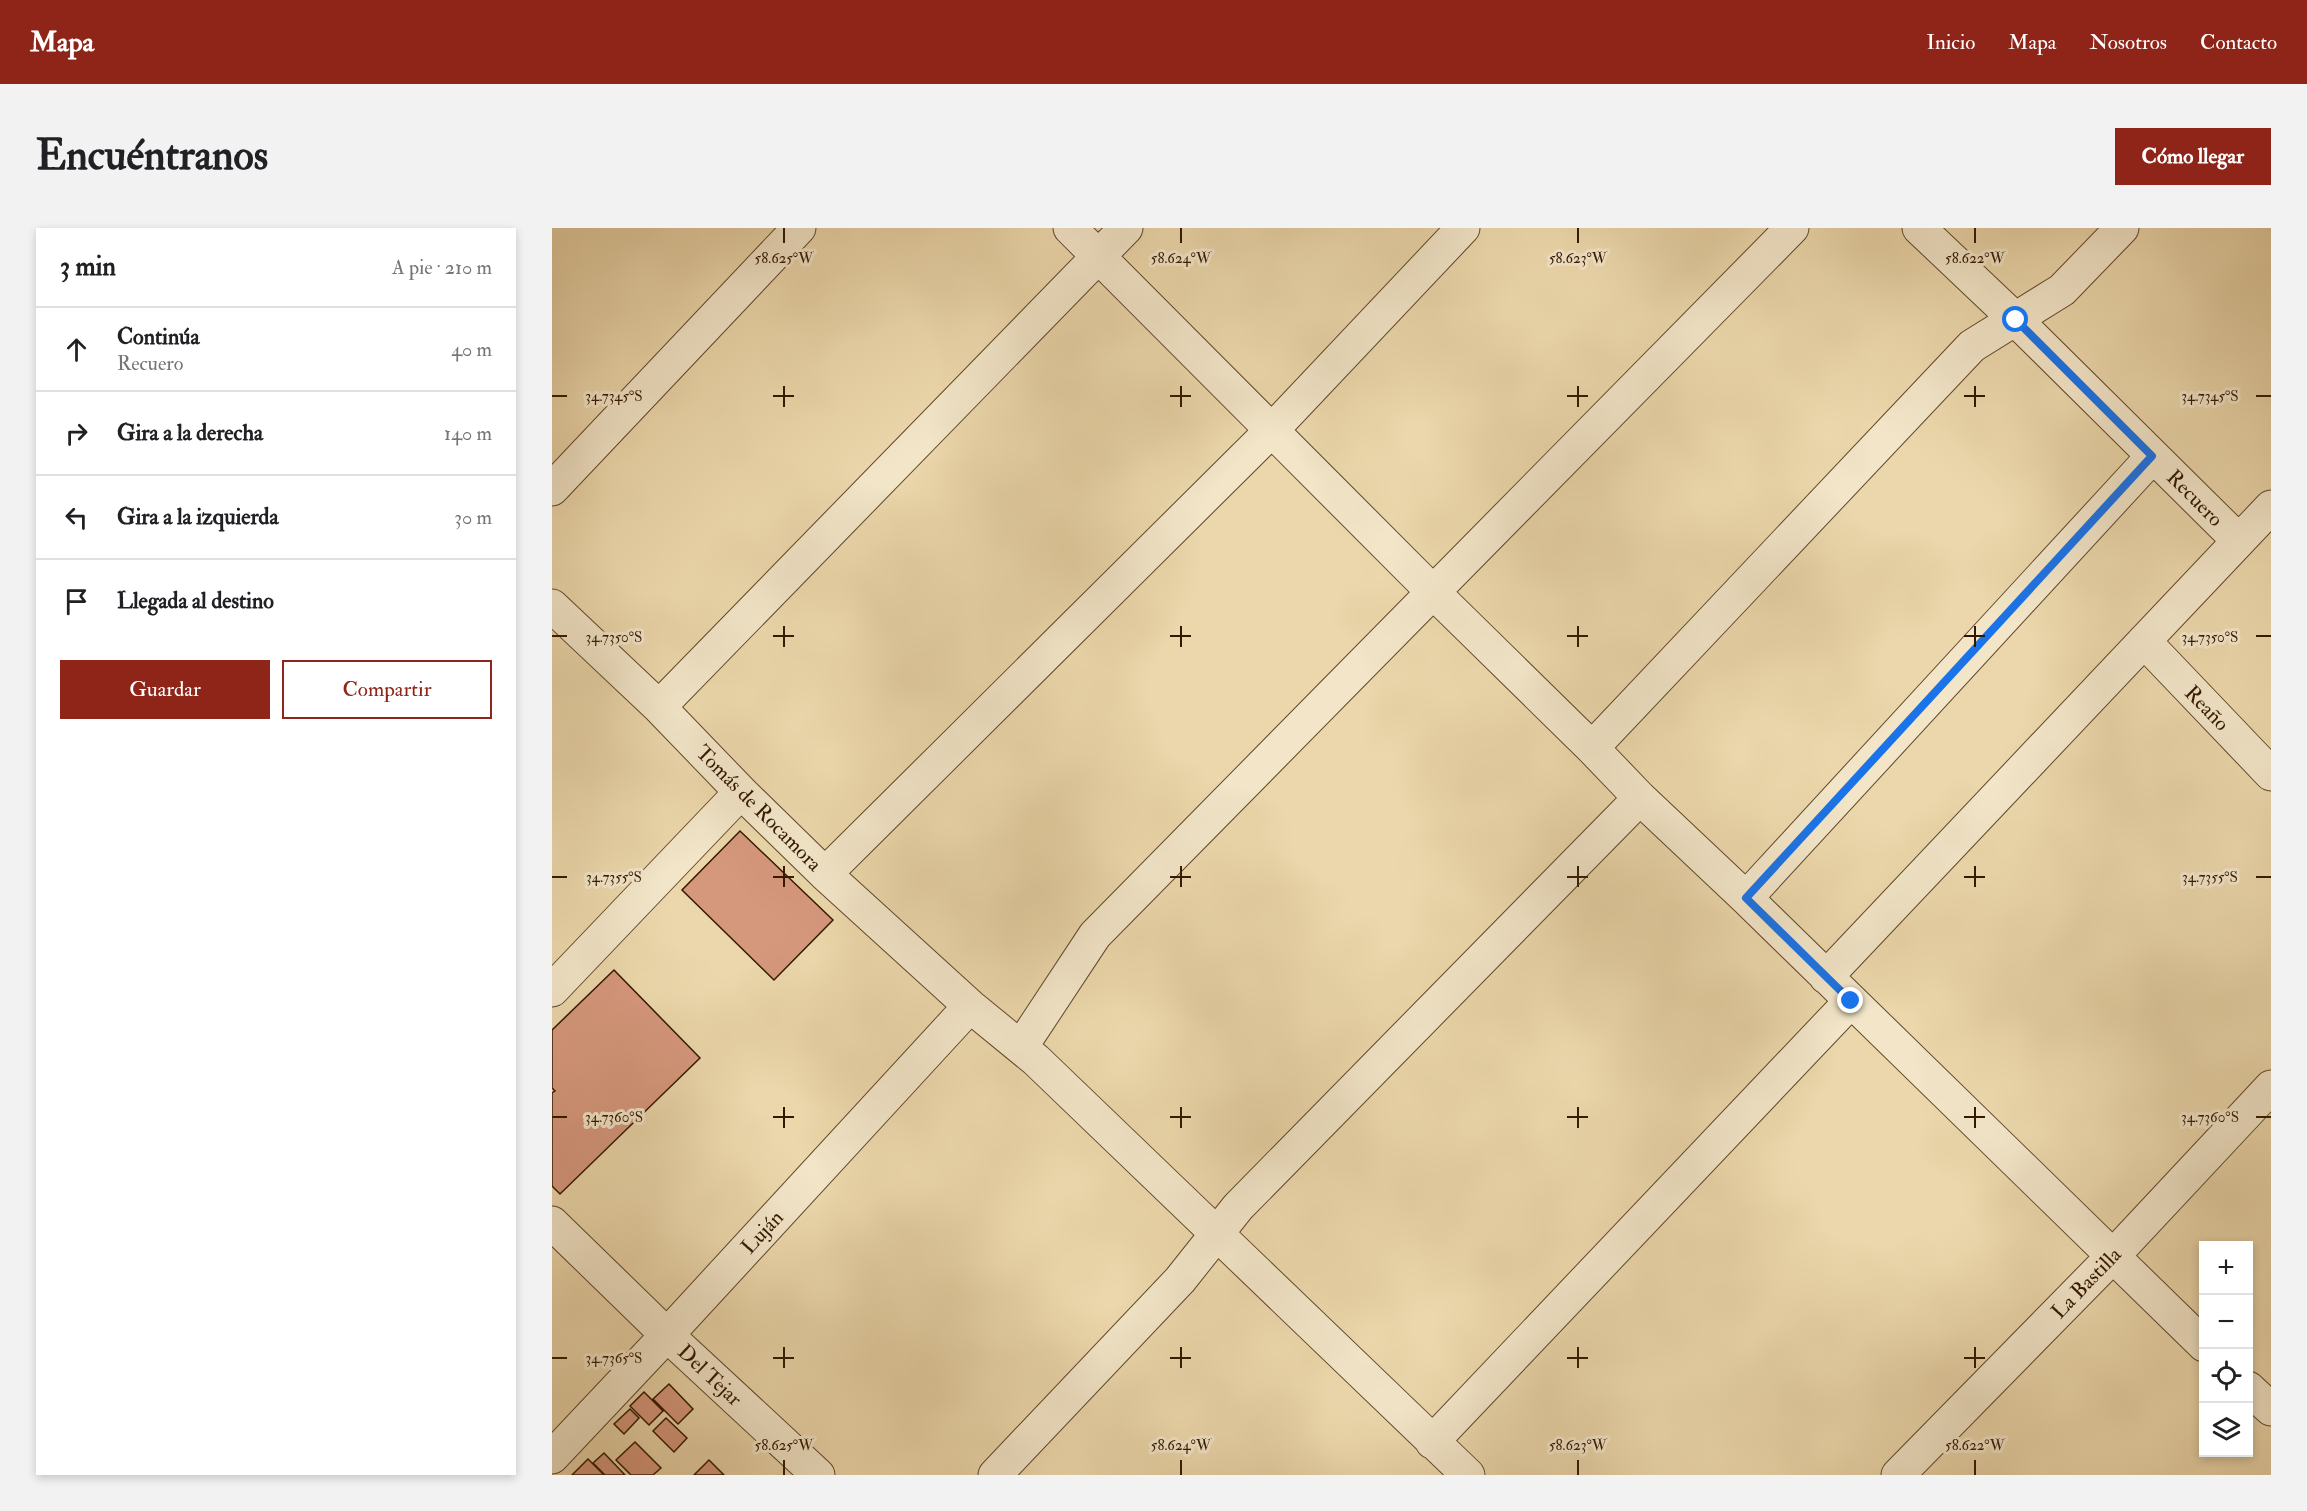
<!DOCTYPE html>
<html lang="es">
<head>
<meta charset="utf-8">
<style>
	body { margin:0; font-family:"IM FELL Double Pica",serif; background:#f2f2f2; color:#202124 }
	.controls { position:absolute; right:18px; bottom:18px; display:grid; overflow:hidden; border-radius:0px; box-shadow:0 3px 9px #0003 }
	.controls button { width:54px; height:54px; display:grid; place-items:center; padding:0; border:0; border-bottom:2px solid #e0e0e0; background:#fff; color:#202124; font:30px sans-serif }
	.stop { position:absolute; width:18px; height:18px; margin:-14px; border:4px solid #1a73e8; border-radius:50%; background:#fff }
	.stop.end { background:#1a73e8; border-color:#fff; box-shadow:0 2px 6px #0008 }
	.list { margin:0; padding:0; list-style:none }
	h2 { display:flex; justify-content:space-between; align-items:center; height:78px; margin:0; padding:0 24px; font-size:26px }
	h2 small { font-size:20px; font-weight:400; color:#757577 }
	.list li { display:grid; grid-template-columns:39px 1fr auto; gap:18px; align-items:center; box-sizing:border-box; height:84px; padding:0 24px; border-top:2px solid #e0e0e0 }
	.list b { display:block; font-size:22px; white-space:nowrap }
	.list p { margin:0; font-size:20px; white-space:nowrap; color:#757577 }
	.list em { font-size:20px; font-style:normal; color:#757577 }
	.actions { display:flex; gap:12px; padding:18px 24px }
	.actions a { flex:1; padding:14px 0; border:2px solid #8f2418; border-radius:0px; text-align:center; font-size:21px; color:#8f2418 }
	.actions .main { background:#8f2418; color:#fff }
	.icon { flex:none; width:33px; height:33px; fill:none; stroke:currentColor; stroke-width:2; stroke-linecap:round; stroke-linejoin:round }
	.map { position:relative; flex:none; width:1719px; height:1247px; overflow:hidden; border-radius:0px }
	header { display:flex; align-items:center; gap:36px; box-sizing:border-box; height:84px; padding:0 30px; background:#8f2418; color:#fff }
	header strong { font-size:28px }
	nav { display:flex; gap:33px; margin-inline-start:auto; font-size:21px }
	.intro { display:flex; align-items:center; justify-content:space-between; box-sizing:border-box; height:144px; padding:0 36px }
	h1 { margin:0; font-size:42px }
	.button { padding:15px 27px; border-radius:0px; background:#8f2418; color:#fff; font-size:21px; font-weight:700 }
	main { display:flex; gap:36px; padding:0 36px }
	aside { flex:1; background:#fff; border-radius:0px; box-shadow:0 3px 9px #0003 }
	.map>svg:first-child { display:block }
</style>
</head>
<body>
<header>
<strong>Mapa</strong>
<nav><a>Inicio</a><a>Mapa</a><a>Nosotros</a><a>Contacto</a></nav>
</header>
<div class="intro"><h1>Encuéntranos</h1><a class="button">Cómo llegar</a></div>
<main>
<aside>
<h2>3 min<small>A pie · 210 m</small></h2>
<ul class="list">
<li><svg class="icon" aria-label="ahead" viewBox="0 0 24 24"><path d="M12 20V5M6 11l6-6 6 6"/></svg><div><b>Continúa</b><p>Recuero</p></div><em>40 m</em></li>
<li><svg class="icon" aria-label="right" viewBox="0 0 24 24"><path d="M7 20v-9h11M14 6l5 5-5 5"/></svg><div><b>Gira a la derecha</b></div><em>140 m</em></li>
<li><svg class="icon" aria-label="left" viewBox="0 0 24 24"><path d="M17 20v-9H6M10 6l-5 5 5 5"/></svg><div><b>Gira a la izquierda</b></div><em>30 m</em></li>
<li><svg class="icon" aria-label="arrive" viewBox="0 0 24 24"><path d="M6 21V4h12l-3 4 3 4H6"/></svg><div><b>Llegada al destino</b></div></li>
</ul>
<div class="actions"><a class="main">Guardar</a><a>Compartir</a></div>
</aside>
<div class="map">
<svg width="1719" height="1247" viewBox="0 0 1719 1247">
	<rect width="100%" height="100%" fill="#ebd7ab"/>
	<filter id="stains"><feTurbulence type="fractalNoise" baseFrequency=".00333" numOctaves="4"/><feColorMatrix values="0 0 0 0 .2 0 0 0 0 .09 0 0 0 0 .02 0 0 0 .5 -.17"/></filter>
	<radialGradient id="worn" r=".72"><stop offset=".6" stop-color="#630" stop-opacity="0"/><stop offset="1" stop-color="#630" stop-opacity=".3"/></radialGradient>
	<!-- building -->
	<path fill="#d6987d" stroke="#331800" stroke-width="1.5" d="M188 603 281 692 222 752 130 662Z
		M62 742 148 830 8 966 0 958V865L3 863 0 860V802Z
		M117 1156 141 1181 126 1196 101 1171Z
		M92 1164 111 1183 97 1197 78 1178Z
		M78 1181 87 1190 72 1206 62 1196Z
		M114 1190 135 1210 122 1224 101 1203Z
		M83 1214 109 1240 101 1247H79L64 1232Z
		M52 1225 73 1247H53L41 1235Z
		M36 1231 52 1247H20Z
		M157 1232 172 1247H142Z"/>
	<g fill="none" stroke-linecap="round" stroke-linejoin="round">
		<defs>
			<path id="minor" d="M518 0 880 363 1040 520 1088 570 1194 670 1652 1117
				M1367 0 1464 92 1687 313
				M0 261 247 0
				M0 378 107 479 189 564 273 646 418 778 484 832 916 1247
				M1592 413 1719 546
				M107 479 574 0
				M1040 520 1420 118 1510 62 1570 0
				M273 646 721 201 911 0
				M1194 670 1601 228
				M1274 749 1719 279
				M0 762 189 564
				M469 819 543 707 1240 0
				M0 995 115 1107 266 1247
				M1696 1160 1719 1181
				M880 1214 1299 773
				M0 1229 115 1107 418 778
				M443 1247 628 1052 686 979 1088 570
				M1346 1247 1560 1029 1719 859"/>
		</defs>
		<!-- minor casing -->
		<use href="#minor" stroke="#61482b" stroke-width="35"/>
		<!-- minor -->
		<use href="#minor" stroke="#f2e5c8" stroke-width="33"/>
	</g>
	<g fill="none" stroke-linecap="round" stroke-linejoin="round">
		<!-- route -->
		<path stroke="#1a73e8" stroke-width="8" d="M1299 773 1194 670 1600 228 1464 92"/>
	</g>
	<!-- ticks -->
	<path fill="none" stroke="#331800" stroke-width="2" d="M232 0V15M629 0V15M1026 0V15M1423 0V15M232 158V179M629 158V179M1026 158V179M1423 158V179M0 168H15M221 168H242M618 168H639M1015 168H1036M1412 168H1433M1704 168H1719M232 398V419M629 398V419M1026 398V419M1423 398V419M0 408H15M221 408H242M618 408H639M1015 408H1036M1412 408H1433M1704 408H1719M232 638V659M629 638V659M1026 638V659M1423 638V659M0 649H15M221 649H242M618 649H639M1015 649H1036M1412 649H1433M1704 649H1719M232 879V900M629 879V900M1026 879V900M1423 879V900M0 889H15M221 889H242M618 889H639M1015 889H1036M1412 889H1433M1704 889H1719M232 1119V1140M629 1119V1140M1026 1119V1140M1423 1119V1140M0 1130H15M221 1130H242M618 1130H639M1015 1130H1036M1412 1130H1433M232 1232V1247M629 1232V1247M1026 1232V1247M1423 1232V1247"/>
	<g text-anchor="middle" stroke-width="6" stroke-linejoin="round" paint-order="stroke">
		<!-- street labels -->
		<g font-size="21" fill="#331800" stroke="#f2e5c8">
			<text transform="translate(1643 270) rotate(45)" y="7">Recuero</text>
			<text transform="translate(1655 480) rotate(46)" y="7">Reaño</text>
			<text transform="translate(207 580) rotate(45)" y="7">Tomás de Rocamora</text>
			<text transform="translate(210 1004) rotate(-47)" y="7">Luján</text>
			<text transform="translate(1534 1055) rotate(-46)" y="7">La Bastilla</text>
			<text transform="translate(158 1147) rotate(43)" y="7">Del Tejar</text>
		</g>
	</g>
	<g font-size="15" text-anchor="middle" fill="#331800" stroke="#f2e5c8" stroke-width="6" stroke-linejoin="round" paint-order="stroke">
		<text x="232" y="35">58.625°W</text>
		<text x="629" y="35">58.624°W</text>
		<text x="1026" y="35">58.623°W</text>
		<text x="1423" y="35">58.622°W</text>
		<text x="62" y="173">34.7345°S</text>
		<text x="1658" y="173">34.7345°S</text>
		<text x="62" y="414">34.7350°S</text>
		<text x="1658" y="414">34.7350°S</text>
		<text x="62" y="654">34.7355°S</text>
		<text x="1658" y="654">34.7355°S</text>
		<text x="62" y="894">34.7360°S</text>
		<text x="1658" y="894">34.7360°S</text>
		<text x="62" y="1135">34.7365°S</text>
		<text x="232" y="1222">58.625°W</text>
		<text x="629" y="1222">58.624°W</text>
		<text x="1026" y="1222">58.623°W</text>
		<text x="1423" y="1222">58.622°W</text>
	</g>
	<rect width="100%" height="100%" filter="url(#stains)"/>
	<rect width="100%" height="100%" fill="url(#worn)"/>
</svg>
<div class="controls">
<button>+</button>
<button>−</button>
<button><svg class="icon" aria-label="locate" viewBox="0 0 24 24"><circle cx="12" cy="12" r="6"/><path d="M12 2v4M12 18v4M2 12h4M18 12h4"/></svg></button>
<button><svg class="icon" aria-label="layers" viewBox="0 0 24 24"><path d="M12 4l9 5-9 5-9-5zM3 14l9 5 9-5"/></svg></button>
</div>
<div class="stop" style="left:1464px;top:92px"></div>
<div class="stop end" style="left:1299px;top:773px"></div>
</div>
</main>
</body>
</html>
